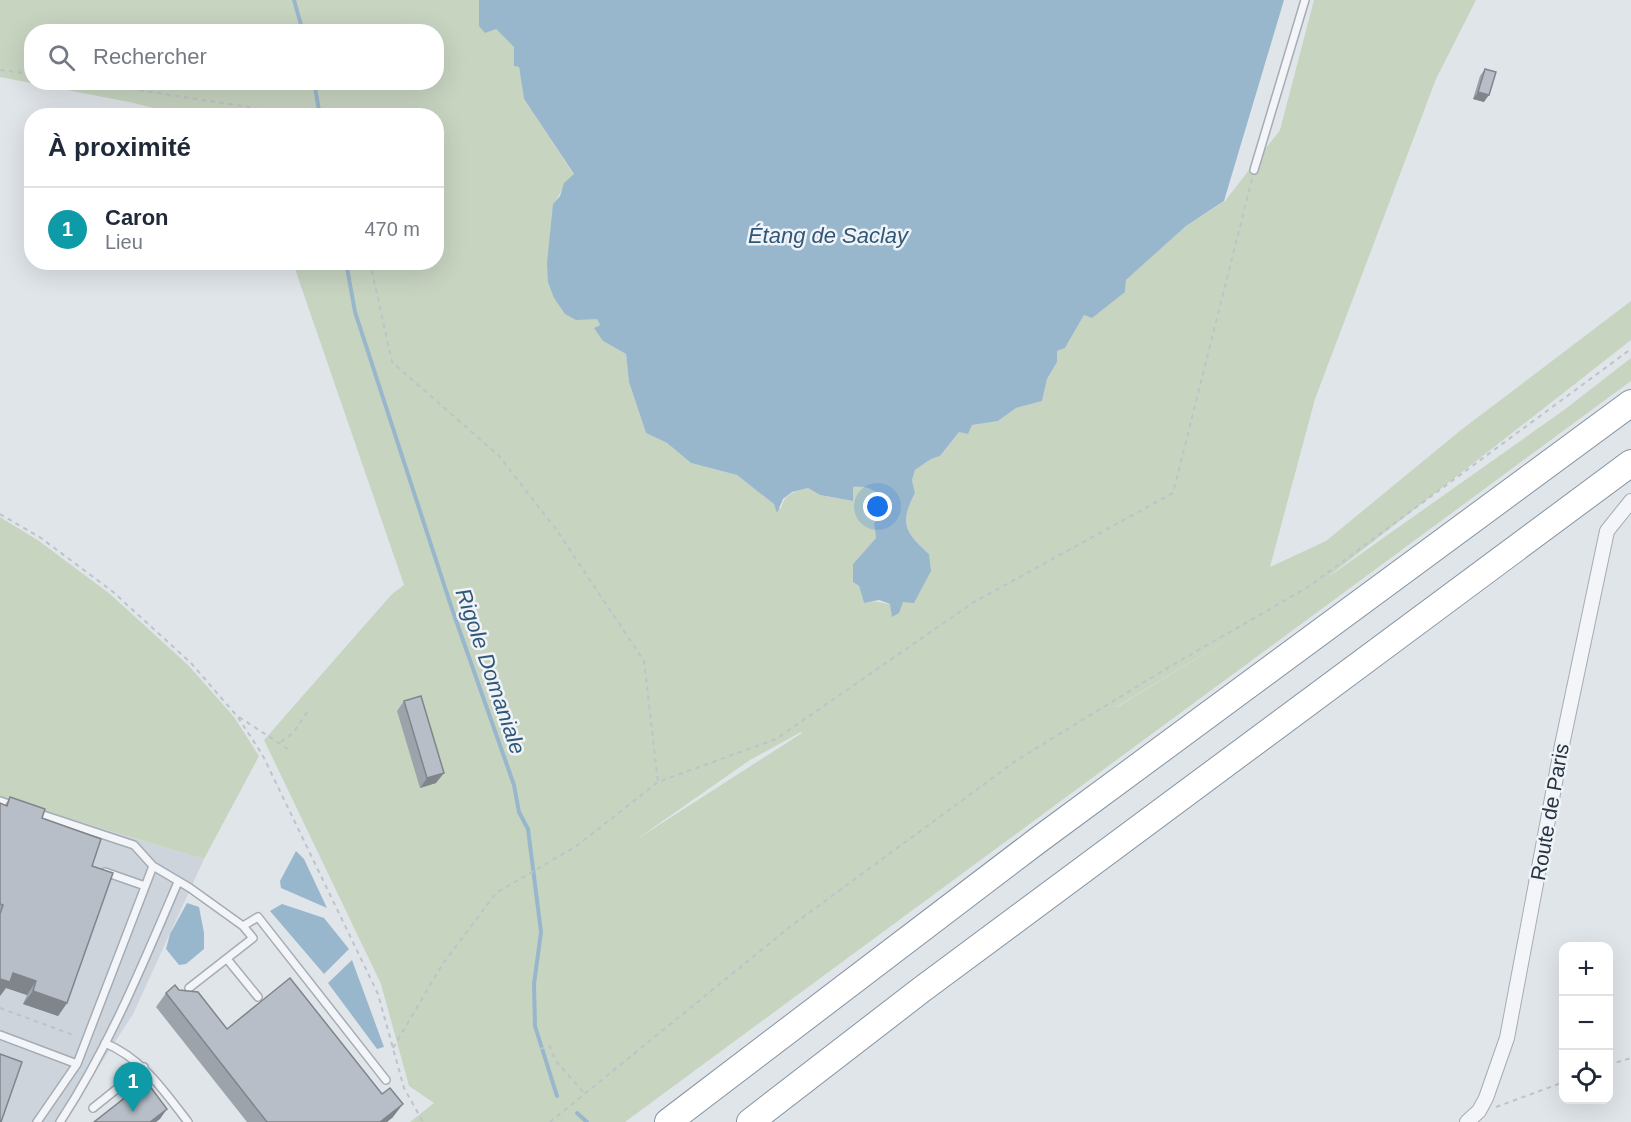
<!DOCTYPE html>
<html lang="fr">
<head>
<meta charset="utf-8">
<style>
	body { margin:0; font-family:Arial,sans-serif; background:#f6f6f7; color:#1f2937 }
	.controls { position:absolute; right:18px; bottom:18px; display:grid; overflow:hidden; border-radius:12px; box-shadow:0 6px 24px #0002 }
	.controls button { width:54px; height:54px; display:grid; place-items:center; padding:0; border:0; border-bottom:2px solid #e0e1e3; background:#fff; color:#1f2937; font:30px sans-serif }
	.you { position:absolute; left:878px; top:507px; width:21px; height:21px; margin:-15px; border:4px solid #fff; border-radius:50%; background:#1a73e8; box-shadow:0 0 0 9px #1a73e833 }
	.badge { display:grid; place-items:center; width:39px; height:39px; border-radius:50%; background:#d63e64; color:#fff; font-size:20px; font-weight:700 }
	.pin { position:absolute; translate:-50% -50px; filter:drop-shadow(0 2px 3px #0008) }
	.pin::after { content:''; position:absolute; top:32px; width:21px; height:18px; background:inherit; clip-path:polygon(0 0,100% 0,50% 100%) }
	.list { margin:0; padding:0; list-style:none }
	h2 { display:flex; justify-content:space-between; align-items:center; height:78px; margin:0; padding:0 24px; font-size:26px }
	h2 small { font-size:20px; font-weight:400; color:#747a83 }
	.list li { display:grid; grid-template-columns:39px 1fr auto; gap:18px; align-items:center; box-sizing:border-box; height:84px; padding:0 24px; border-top:2px solid #e0e1e3 }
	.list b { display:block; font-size:22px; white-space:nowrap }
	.list p { margin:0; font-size:20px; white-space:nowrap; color:#747a83 }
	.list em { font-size:20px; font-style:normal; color:#747a83 }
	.icon { flex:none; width:33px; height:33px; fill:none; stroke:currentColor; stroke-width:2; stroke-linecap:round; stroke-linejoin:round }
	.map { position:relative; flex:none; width:1631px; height:1122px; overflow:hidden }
	.search { position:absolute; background:#fff; box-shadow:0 6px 24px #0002; left:24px; top:24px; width:420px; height:66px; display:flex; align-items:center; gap:15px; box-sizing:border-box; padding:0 21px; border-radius:24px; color:#747a83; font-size:22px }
	.panel { position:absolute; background:#fff; box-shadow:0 6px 24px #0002; left:24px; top:108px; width:420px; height:162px; border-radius:24px }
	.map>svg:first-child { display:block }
</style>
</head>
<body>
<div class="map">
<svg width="1631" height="1122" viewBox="0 0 1631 1122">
	<rect width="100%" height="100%" fill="#e0e5ea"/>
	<!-- built -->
	<path fill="#ced4dc" d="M0 798 204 859 133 1014 63 1122H0Z"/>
	<!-- green -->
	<path fill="#c7d4c0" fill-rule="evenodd" d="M0 0H479V26L496 29 514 47V65L519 67 524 99 574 175C563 183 562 193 553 204L600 326 595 327 603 341 626 354 629 382 646 433 667 443 691 463 737 475 781 509C784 494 793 492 808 488L820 495 852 501 853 487C869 486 876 490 886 503L884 514 874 523 876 538 853 564V582L859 586 864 603C881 599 879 604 892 604 919 603 924 574 929 554 905 532 899 524 915 493L912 480 915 470 931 459 940 456 959 432 972 425 998 421 1016 408 1042 401 1047 379 1057 362V351L1065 348 1084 315 1125 292 1126 280 1186 226 1225 201 1280 130 1314 0H1476L1436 79 1315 399 1270 567 1326 541 1461 430 1631 301V340L1324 580 1564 410 1631 358V381L625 1122H410L434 1103 409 1086 381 984 264 740 392 594 404 585 293 263 436 262V116L182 115 129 102 0 77ZM32 32H436V82H32ZM1292 601 1116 707H1117ZM801 732 802 733 634 841 750 760Z
		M0 517 39 541 110 594 189 666 234 717 259 756 204 859 0 798Z"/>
	<!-- water -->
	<path fill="#99b7cc" d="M479 0H1284L1224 201 1186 226 1126 280 1125 292 1092 318 1084 315 1065 348 1057 351V362L1047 379 1042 401 1016 408 998 421 972 425 968 434 959 432 940 456 931 459 915 470 912 480 915 493C899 524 905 532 929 554L931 571 914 603 903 602 899 613 892 617 890 604 879 600 864 603 859 586 853 582V564L876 538 874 523 884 514 886 503C876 490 869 486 853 487V501L820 495 808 488 792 492 783 499 777 513 774 504 737 475 691 463 667 443 646 433 629 382 626 354 603 341 594 328 600 325 597 319 576 320 565 314 554 298 548 282 547 263 553 204 560 196 564 183 574 174 524 99 519 67 514 66V47L496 29 485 33 479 26Z
		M296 851 304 859 327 908 281 888 280 881Z
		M187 903 199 907 204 933V949L186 964 179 965 166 949 170 934Z
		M282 904 324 918 349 949 324 974 270 911Z
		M352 960 384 1047 377 1049 328 983Z"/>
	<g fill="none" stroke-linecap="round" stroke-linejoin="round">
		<!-- stream -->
		<path stroke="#99b7cc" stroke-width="4" d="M294 0 303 32
			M314 82 320 116
			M346 262 355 312 452 609 514 785 519 812 528 829 541 932 534 984 535 1026 557 1096
			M577 1113 587 1122"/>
		<defs>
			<path id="lane" d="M1254 170 1305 0
				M0 801 15 806
				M37 813 134 845 153 866 190 888 243 926 253 938 189 988
				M105 872 145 886
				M243 926 258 917 386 1080
				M227 959 258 997
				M0 1035 77 1064
				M105 1043C143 1059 164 1091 188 1122
				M93 1108 144 1067
				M37 1122 77 1064 153 866
				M60 1122C109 1047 143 964 178 882"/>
			<path id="street" d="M1467 1122 1479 1111 1486 1098 1507 1038 1562 745 1607 531 1631 501"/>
			<path id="highway" d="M668 1122 1037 841 1631 403
				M750 1122 921 990 1631 463"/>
		</defs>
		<!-- lane casing -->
		<use href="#lane" stroke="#a5acb4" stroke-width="10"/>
		<!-- street casing -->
		<use href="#street" stroke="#a5acb4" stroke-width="16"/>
		<!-- highway casing -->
		<use href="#highway" stroke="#8694a1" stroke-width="28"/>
		<!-- path -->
		<path stroke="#bec3c9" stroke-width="2" stroke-dasharray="4.5 4.5" stroke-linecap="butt" d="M0 70 32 74
			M86 82 255 108 275 116
			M370 262 392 362 499 456 556 529 644 661 658 782
			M0 514 41 538 112 591 191 663 237 716 262 754 378 994 404 1088 423 1122
			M239 717 291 751
			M281 742 293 733 310 708
			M0 1008 76 1036
			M393 1048 442 965 496 893 575 847 658 782 776 739 974 602 1173 493 1252 179
			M540 1049 550 1046 555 1060 585 1094
			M1608 1065 1631 1058
			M1496 1107 1564 1082
			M550 1122 791 926 1017 760 1164 670 1308 587 1631 349"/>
		<!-- lane -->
		<use href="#lane" stroke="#f3f5f8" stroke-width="7"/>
		<!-- street -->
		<use href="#street" stroke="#f3f5f8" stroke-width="14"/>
		<!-- highway -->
		<use href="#highway" stroke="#fff" stroke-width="26"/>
	</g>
	<!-- wall -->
	<path fill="#9da3ab" d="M1485 69 1484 102 1473 99 1480 76Z
		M404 701 436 783 420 788 397 711Z
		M10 797 42 818 92 866 67 1003 58 1016 23 1004 27 995 6 988 0 996V803L5 805Z
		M179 990 227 1029 393 1117 387 1122H247L156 1007 166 993Z"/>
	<!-- shaded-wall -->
	<path fill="#80858b" d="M1478 92 1489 95 1484 102 1473 99Z
		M444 773 436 783 420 788 427 778Z
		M13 973 36 981 27 995 6 988 0 996V979Z
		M33 991 67 1003 58 1016 23 1004Z
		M403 1104 393 1117 387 1122H380Z
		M167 1109 160 1119 156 1122H150Z"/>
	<!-- building -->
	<path fill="#b7bec7" stroke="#80858b" stroke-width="1.5" d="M1485 69 1496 72 1489 95 1478 92Z
		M421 696 444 773 427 778 404 701Z
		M10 797 45 809 42 818 101 839 92 866 113 873 67 1003 33 991 36 981 13 973 10 982 0 979V914L3 905 0 904V803L7 806Z
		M290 978 382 1094 390 1088 403 1104 380 1122H267L166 993 175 985 179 990 198 992 227 1029Z
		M0 1054 22 1062 1 1122H0Z
		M146 1081 167 1109 150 1122H94Z"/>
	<g text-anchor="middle" stroke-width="5" stroke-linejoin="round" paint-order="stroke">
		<!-- street labels -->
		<g font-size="21" fill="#273442" stroke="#f0f3f7">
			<text transform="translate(1550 812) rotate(-80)" y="7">Route de Paris</text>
		</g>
		<!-- water labels -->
		<g font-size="22" font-style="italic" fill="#2f5778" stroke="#f0f3f7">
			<text x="828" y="243">Étang de Saclay</text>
			<text transform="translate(491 671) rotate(71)" y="8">Rigole Domaniale</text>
		</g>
	</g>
</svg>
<div class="controls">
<button>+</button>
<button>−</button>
<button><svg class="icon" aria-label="locate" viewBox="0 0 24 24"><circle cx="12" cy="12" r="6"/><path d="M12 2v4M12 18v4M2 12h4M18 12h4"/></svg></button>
</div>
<div class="you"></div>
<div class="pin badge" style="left:133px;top:1112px;background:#0f9aa8">1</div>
<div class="search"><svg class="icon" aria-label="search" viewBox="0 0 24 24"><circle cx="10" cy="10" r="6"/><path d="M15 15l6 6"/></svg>Rechercher</div>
<section class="panel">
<h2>À proximité<small></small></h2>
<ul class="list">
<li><span class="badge" style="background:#0f9aa8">1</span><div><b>Caron</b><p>Lieu</p></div><em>470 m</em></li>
</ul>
</section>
</div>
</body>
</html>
